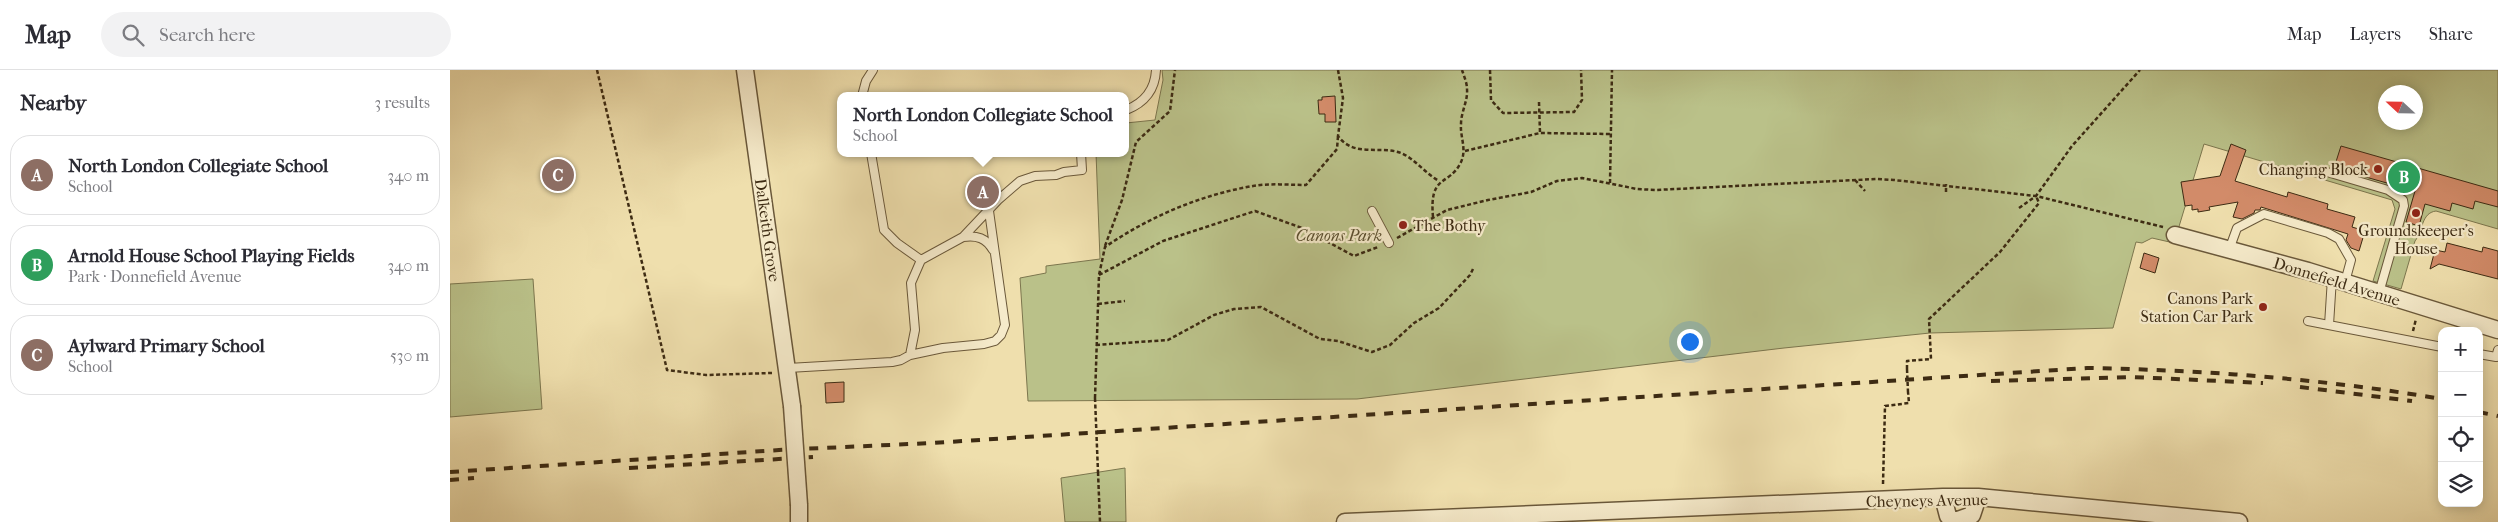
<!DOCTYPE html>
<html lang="en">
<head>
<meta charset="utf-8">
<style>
	body { margin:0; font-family:"IM FELL French Canon",serif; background:#f2f2f3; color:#2b2b33 }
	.controls { position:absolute; right:15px; bottom:15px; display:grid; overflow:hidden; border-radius:10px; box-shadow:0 2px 12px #0003 }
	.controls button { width:45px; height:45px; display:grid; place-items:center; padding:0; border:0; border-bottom:1px solid #e1e1e2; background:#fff; color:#2b2b33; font:25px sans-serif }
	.compass { position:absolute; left:1928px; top:15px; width:45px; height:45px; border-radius:50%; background:#fff; box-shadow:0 2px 12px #0003; rotate:292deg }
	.you { position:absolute; left:1239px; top:271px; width:18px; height:18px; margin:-12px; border:4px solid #fff; border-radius:50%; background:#1a73e8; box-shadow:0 0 0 8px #1a73e833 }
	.badge { display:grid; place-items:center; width:32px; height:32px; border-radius:50%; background:#db2777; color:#fff; font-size:16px; font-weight:700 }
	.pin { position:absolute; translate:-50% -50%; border:2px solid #fff; box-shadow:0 1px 5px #0006 }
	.popup { position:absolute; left:387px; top:22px; width:292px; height:65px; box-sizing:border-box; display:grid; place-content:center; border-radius:10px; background:#fff; filter:drop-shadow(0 1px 4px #0005); font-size:16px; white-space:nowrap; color:#7c7c81 }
	.popup b { font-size:19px; color:#2b2b33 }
	.popup::after { content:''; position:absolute; left:50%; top:100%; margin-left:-10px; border:10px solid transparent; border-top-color:#fff }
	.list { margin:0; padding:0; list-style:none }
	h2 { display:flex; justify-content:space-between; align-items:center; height:65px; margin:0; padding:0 20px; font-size:21px }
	h2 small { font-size:16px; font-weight:400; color:#7c7c81 }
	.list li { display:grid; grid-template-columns:32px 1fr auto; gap:15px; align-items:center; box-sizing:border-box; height:80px; margin:0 10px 10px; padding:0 10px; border:1px solid #e1e1e2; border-radius:20px }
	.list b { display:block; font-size:19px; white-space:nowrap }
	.list p { margin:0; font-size:16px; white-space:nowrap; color:#7c7c81 }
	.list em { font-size:16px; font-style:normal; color:#7c7c81 }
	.icon { flex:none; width:28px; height:28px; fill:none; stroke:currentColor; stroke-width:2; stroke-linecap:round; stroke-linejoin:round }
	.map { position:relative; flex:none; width:2048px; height:452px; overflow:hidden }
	header { display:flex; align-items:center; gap:30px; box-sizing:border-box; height:70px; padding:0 25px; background:#fff; border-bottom:1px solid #e1e1e2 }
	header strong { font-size:24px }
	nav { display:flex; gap:28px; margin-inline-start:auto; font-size:18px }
	.search { width:350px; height:45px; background:#f2f2f3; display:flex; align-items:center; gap:12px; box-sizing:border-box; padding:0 18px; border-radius:28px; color:#7c7c81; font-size:19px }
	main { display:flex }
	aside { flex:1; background:#fff }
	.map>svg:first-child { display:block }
</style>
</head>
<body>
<header>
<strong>Map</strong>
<div class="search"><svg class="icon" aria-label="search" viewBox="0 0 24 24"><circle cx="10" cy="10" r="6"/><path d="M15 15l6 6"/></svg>Search here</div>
<nav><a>Map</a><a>Layers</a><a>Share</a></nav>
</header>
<main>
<aside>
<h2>Nearby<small>3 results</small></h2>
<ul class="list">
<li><span class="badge" style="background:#8d6e63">A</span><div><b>North London Collegiate School</b><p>School</p></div><em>340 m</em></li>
<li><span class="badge" style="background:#2e9e5b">B</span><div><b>Arnold House School Playing Fields</b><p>Park · Donnefield Avenue</p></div><em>340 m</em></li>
<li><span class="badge" style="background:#8d6e63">C</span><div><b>Aylward Primary School</b><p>School</p></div><em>530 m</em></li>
</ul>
</aside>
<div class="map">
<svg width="2048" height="452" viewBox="0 0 2048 452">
	<rect width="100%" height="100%" fill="#efdfad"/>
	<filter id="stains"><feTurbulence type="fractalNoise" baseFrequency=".004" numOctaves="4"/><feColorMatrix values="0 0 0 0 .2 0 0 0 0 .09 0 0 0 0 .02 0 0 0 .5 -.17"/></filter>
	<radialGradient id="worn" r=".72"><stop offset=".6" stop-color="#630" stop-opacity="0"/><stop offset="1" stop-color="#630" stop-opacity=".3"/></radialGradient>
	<!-- green -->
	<path fill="#bac189" stroke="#7c764e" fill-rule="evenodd" d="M712 0H2048V159L1986 141C1971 143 1973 161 1965 171L1951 219 1923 211 1945 139 1942 130 1754 74 1724 173 1702 168 1692 173 1686 172 1663 258 1480 263 1334 278 907 329 578 331 570 208 596 203V196L650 189 646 83H676V53L705 50 713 10ZM1936 22H1966V52H1936Z
		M83 209 92 339 0 347V214Z
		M675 398 676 452H615L611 408Z"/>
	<!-- building -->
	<path fill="#d28b69" stroke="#3d2b13" d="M885 26 886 52H875V44H869L868 30H872V27Z
		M1781 74 1796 80 1785 111 1837 127 1838 122 1878 134 1877 139 1905 147 1902 157 1915 161 1909 181 1901 178 1896 170 1898 164 1811 137 1810 140H1805L1804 143 1792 149 1783 147 1788 132 1759 137 1760 140 1748 142V139L1742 140V135L1735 136 1731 112 1770 106Z
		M1891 76 2048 121V137L2025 131 2023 139 2002 133 2000 141 1975 134 1969 156 1956 152 1965 121 1884 98Z
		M1997 173 2032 182 2033 177 2048 181V209L1989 194 1980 199 1985 180 1995 182Z
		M1694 183 1709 188 1705 203 1690 198Z
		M394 312V332L376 333 375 313Z"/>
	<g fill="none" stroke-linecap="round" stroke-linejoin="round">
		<defs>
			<path id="service" d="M412 26 416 11 423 0
				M676 40C694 33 705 20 706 0
				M421 83 434 160 447 173 471 190
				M1877 102 1938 120 1953 130 1954 136 1929 223
				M922 141 939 173
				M513 167C527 165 536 168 543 180
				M1779 180 1787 158 1814 144 1878 163 1889 169 1901 190 1895 212
				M1858 251 1992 277
				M1879 255 1882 208
				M2029 284 2046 287 2048 280
				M460 285 465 260 461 213 471 190 513 167 548 130 570 111 585 106 606 105 614 102 632 100 631 83
				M338 298 442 292 451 290 460 285 493 278 534 274 545 271 551 265 555 255 539 141"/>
			<path id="minor" d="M295 0 342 336
				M1725 165 1858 201 2048 260
				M1493 427 1498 446 1505 451 1522 445 1528 427
				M349 435V452
				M895 452 1493 427H1528L1789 452"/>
		</defs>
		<!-- service casing -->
		<use href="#service" stroke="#6a583a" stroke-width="10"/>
		<!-- minor casing -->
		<use href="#minor" stroke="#6a583a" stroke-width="19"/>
		<!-- path -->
		<path stroke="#3d2b13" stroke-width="2.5" stroke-dasharray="4 2.5" stroke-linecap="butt" d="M147 0 217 300 256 305 322 303
			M888 0 893 28 888 66C904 88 930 75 951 83 965 89 976 104 989 111
			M1040 0 1041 30 1053 43 1124 42 1132 30 1131 0
			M1089 32 1090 63
			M1015 81 1090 63 1160 64
			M1405 110 1415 121
			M1160 113 1162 0
			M1496 122V114
			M1569 138 1586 126 1622 76 1690 0
			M983 147C979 103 999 117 1011 92 1017 79 1010 67 1011 54 1011 42 1018 31 1017 19 1017 13 1014 6 1012 0
			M947 168 997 140 1038 130 1081 122 1107 111 1132 108 1187 119 1206 120 1426 109 1444 110 1586 126 1713 157
			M655 176 672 130 686 72 720 41 725 0
			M649 205 713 171 805 141 852 158 904 186 928 177
			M648 234 675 231
			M1963 261 1966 249
			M646 275 718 270 764 245 784 239 811 237 870 269 888 271 922 282 940 275 964 253 989 238 1020 205 1023 199
			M1457 299V291L1481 289 1479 249 1550 182 1589 133 1586 126
			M645 328 649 205 655 177C699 147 750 125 803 116 820 113 839 115 856 115L887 79 888 66
			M648 402 650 452
			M1433 414 1435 336 1459 333 1458 322"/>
		<!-- service -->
		<use href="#service" stroke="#f5eaca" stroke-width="8"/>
		<!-- minor -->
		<use href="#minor" stroke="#f5eaca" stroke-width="16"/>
		<!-- rail -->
		<path stroke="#3d2b13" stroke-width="4" stroke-dasharray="9 9" stroke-linecap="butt" d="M1541 311 1682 307 1813 313
			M1850 317 1962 331
			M2029 342 2048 346
			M179 398 363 387
			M0 402 329 380 482 373 1637 298C1756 300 1874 309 1992 329
			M0 410 24 408"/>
		<defs>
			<path id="minor-bridge" d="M342 336 349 435"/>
		</defs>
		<!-- minor-bridge casing -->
		<use href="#minor-bridge" stroke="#6a583a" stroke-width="19" stroke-linecap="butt"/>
		<!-- path-bridge -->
		<path stroke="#3d2b13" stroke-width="2.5" stroke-dasharray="4 2.5" stroke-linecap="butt" d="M1457 299 1458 322
			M645 328 648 402"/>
		<!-- minor-bridge -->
		<use href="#minor-bridge" stroke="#f5eaca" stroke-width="16"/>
	</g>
	<!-- markers -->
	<g fill="#8f2418" stroke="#f5eaca" stroke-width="2">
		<circle cx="1928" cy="99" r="5"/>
		<circle cx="1966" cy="143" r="5"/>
		<circle cx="953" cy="155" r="5"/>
		<circle cx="1813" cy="237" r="5"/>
	</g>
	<g text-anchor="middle" stroke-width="4.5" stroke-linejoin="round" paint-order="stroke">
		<!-- poi labels -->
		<g font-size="16" fill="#3d2b13" stroke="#f5eaca" text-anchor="end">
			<text x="1918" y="105">Changing Block</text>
			<text x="963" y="161" text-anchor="start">The Bothy</text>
			<text x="1966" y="166" text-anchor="middle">Groundskeeper's<tspan x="1966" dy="18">House</tspan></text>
			<text x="1803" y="234">Canons Park<tspan x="1803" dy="18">Station Car Park</tspan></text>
		</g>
		<!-- street labels -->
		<g font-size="16" fill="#3d2b13" stroke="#f5eaca">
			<text transform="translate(318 160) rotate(82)" y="6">Dalkeith Grove</text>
			<text transform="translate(1887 211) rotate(17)" y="6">Donnefield Avenue</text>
			<text transform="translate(1477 430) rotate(-1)" y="6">Cheyneys Avenue</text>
		</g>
		<!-- park labels -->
		<g font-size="16" font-style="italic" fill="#5c5030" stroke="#f5eaca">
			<text x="889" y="171">Canons Park</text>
		</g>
	</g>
	<rect width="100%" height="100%" filter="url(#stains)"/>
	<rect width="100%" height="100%" fill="url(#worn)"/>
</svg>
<div class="controls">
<button>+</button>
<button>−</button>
<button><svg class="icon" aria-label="locate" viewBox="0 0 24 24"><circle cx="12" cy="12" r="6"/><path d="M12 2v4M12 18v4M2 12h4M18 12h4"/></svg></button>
<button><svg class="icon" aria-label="layers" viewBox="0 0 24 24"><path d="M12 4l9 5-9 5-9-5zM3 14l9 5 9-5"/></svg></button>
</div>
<svg class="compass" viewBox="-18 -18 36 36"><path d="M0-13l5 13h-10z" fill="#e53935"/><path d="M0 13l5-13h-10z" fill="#7c7c81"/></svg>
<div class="you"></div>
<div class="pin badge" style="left:533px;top:122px;background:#8d6e63">A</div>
<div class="popup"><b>North London Collegiate School</b>School</div>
<div class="pin badge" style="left:1954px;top:107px;background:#2e9e5b">B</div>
<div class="pin badge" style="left:108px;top:105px;background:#8d6e63">C</div>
</div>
</main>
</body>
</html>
